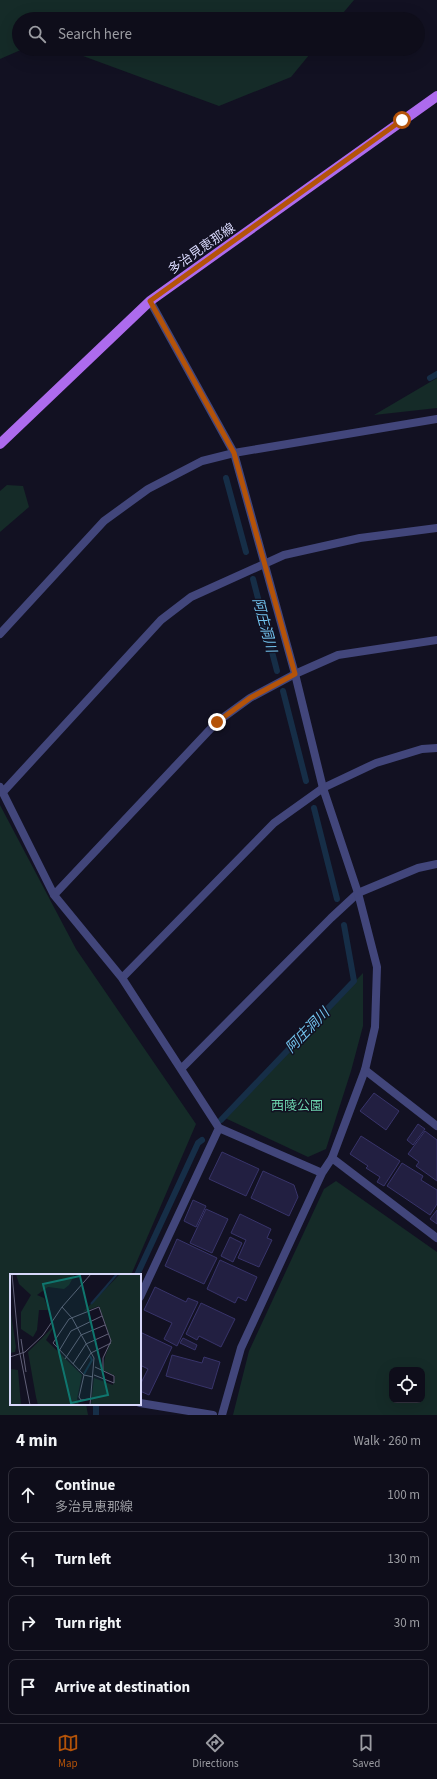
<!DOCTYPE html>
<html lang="en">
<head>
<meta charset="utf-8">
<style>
	body { margin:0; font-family:"Source Sans 3","Noto Sans JP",sans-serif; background:#1c1b27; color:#f1f3f6 }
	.controls { position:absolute; right:12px; bottom:12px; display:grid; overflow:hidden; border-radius:8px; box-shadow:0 4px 16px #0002 }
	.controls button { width:36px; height:36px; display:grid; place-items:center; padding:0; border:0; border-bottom:1px solid #2e2d39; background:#0e0d1a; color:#f1f3f6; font:20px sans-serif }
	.stop { position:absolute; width:12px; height:12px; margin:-9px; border:3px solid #b45309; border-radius:50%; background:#fff }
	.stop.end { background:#b45309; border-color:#fff; box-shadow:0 1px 4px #0008 }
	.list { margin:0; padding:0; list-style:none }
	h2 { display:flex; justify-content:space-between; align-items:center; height:52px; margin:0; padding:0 16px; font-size:17px }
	h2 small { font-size:13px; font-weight:400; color:#9b9ca2 }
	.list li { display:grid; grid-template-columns:26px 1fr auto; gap:12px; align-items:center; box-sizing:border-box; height:56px; margin:0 8px 8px; padding:0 8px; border:1px solid #2e2d39; border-radius:8px }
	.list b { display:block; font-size:15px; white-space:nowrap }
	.list p { margin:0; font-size:13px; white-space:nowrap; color:#9b9ca2 }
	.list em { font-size:13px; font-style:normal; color:#9b9ca2 }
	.icon { flex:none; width:22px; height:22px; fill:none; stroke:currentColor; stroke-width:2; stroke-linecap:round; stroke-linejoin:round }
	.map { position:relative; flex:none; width:437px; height:1415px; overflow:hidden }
	.search { position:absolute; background:#0e0d1a; box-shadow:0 4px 16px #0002; left:12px; right:12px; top:12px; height:44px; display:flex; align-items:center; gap:10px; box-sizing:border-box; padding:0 14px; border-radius:22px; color:#9b9ca2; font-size:15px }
	.sheet { height:308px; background:#0e0d1a }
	nav { display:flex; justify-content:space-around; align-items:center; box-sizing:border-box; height:56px; border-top:1px solid #2e2d39; background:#0e0d1a; font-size:11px; color:#9b9ca2 }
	nav a { display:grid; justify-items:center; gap:2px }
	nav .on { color:#b45309 }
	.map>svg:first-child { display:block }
</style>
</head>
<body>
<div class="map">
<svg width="437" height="1415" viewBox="0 0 437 1415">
	<rect width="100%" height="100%" fill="#121122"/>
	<!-- green -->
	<path fill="#152b28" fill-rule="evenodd" d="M0 0H354L338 19H19V49H23L0 59Z
		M64 49H314L291 77 219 106Z
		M437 378V408L374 415Z
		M7 485 23 486 29 507 0 532V491Z
		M0 805 76 949 196 1124 131 1275H11V1404H86L88 1415H0Z
		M363 973V1026L351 1071 326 1149 308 1157 225 1118Z
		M336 1181 437 1252V1415H233L249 1351 324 1189ZM392 1370H422V1400H392Z"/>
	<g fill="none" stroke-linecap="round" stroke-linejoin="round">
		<!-- stream -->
		<path stroke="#162e47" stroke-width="6" d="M430 378 437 374
			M226 478 246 552
			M253 579 277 671
			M283 691 306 781
			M314 808 337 899
			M221 1120 354 981 344 925
			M137 1275 198 1143 202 1140
			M96 1404V1415"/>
	</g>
	<!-- building -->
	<path fill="#221f41" stroke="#38346a" d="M374 1093 399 1111 386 1130 360 1111Z
		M418 1124 425 1129 413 1145 407 1140Z
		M425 1131 437 1140V1181L416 1166 419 1162 408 1154Z
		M361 1136 400 1161 384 1186 377 1182 380 1177 366 1168 368 1166 350 1154Z
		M222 1152 259 1169 246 1196 209 1179Z
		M402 1163 423 1176 421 1180 437 1190V1204L430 1215 387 1186Z
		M263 1171 294 1185 298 1197 289 1216 251 1198Z
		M193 1200 206 1206 196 1227 184 1221Z
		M206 1209 228 1219 212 1253 190 1243Z
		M437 1210V1224L430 1219Z
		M240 1214 271 1229 267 1238 272 1240 259 1267 238 1258 246 1240 231 1233Z
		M230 1237 242 1243 233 1262 221 1256Z
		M177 1239 217 1258 204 1284 165 1266Z
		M220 1260 257 1277 246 1301 238 1297 235 1303 207 1289Z
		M155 1287 186 1302 188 1298 198 1302 177 1346 164 1339 172 1323 144 1310Z
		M201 1303 235 1319 221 1347 199 1336 197 1340 186 1334Z
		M140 1332 172 1347 149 1395 140 1391V1385L148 1369 140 1365Z
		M183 1338 197 1345 195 1350 180 1343Z
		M172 1355 202 1363 204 1357 220 1362 212 1389 166 1376Z"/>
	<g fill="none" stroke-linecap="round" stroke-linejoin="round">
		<!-- minor -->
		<path stroke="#42467b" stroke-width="8" d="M0 634 104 521 148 489 202 461 234 453 437 419
			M0 787 54 895 122 978 219 1128 322 1173
			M3 792 161 620 191 597 284 555 360 538 437 528
			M54 895 217 722 250 698 295 674 338 655 437 640
			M122 978 274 823 323 788 376 763 422 749 437 748
			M181 1069 331 918 358 893 418 868 437 864
			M365 1070 437 1126
			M140 1297 219 1128
			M140 1403 213 1415
			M222 1415 241 1348 322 1173 332 1158 437 1238"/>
		<!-- tertiary -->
		<path stroke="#42467b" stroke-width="8" d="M150 301 234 453 295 674 323 788 358 893 377 967 375 1027 365 1070 332 1158"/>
		<!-- primary -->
		<path stroke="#ad6bed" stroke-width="10" d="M0 444 150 301 437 96"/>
	</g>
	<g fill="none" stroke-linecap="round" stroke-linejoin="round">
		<!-- route -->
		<path stroke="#b45309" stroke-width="5" d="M217 722 250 698 295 674 234 453 150 301 402 120"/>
	</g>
	<g text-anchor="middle" stroke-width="3" stroke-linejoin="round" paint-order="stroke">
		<!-- street labels -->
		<g font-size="13" fill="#d7d7fa" stroke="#121122">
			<text transform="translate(201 248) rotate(-35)" y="5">多治見恵那線</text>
		</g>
		<!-- park labels -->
		<g font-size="13" fill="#6cd1ac" stroke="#121122">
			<text x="297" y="1110">西陵公園</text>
		</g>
		<!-- water labels -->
		<g font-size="14" font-style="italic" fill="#72c2ed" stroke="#121122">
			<text transform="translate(265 625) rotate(75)" y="5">阿庄洞川</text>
			<text transform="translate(307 1030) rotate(-46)" y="5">阿庄洞川</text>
		</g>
	</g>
	<!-- overview -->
	<g transform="translate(10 1274)">
		<rect width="131" height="131" fill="#121122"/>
		<path d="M6 0H65L59 11 54 15 38 13 27 21 34 24 39 36H29L27 56 23 63 11 55V38L21 21 9 10ZM110 0H131V131H81L84 104 103 111 105 102 93 96 95 83 101 66 89 32 73 38ZM0 33 6 73 5 78 0 79ZM45 51 36 66 72 101 67 125 69 131H28L26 123 18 78ZM0 95 8 96 11 131H0Z" fill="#152b28"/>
		<path fill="none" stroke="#162e47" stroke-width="2" d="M81 30 107 0M74 100 82 86 80 82"/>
		<path fill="none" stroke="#616078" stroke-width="1" d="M2 0 9 75 20 131M52 33 62 44 84 84 80 131M11 65 16 98M49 77 61 57 92 42M0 83 15 78 33 61 52 33 81 0M55 85 71 61 95 51M63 90 76 70 98 60M69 97 81 79 101 69M74 101 69 123 71 126 80 125M84 101 104 109V102L85 93M83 103 74 101 43 69 59 45 89 33 101 67 93 84V97"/>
		<path fill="#0f766e" fill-opacity="0.15" stroke="#0f766e" stroke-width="2" d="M70 2 98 121 61 129 33 10Z"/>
		<rect width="131" height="131" fill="none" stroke="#d7d7fa" stroke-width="2"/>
	</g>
</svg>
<div class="controls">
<button><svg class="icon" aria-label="locate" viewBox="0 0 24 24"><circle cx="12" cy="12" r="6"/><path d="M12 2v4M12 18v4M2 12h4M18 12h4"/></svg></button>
</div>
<div class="stop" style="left:402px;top:120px"></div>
<div class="stop end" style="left:217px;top:722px"></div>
<div class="search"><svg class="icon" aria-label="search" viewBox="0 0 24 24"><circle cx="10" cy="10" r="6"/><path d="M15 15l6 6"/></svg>Search here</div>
</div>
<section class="sheet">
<h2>4 min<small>Walk · 260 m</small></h2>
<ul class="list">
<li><svg class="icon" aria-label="ahead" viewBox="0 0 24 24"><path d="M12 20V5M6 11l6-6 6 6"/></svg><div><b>Continue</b><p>多治見恵那線</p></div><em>100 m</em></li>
<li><svg class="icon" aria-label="left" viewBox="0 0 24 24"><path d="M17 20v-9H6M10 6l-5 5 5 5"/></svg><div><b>Turn left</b></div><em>130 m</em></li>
<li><svg class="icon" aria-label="right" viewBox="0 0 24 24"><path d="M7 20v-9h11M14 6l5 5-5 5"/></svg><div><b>Turn right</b></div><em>30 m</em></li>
<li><svg class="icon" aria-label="arrive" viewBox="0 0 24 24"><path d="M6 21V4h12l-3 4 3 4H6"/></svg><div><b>Arrive at destination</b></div></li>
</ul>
</section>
<nav>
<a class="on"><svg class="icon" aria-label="map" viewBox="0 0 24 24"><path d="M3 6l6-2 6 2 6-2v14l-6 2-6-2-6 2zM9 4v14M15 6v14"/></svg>Map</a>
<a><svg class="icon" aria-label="directions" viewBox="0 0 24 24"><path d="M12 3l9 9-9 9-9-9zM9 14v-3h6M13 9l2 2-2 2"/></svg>Directions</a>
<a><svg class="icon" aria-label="saved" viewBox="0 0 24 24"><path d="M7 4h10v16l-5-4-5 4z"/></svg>Saved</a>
</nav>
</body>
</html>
